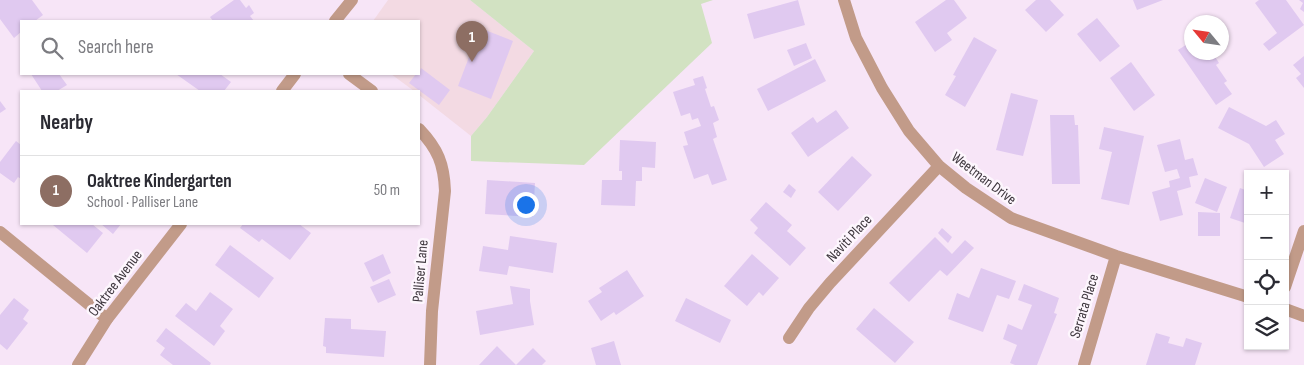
<!DOCTYPE html>
<html lang="en">
<head>
<meta charset="utf-8">
<style>
	body { margin:0; font-family:"Sofia Sans Condensed",sans-serif; background:#f7f7f7; color:#2b2b33 }
	.controls { position:absolute; right:15px; bottom:15px; display:grid; overflow:hidden; border-radius:0px; box-shadow:0 1px 4px #0004 }
	.controls button { width:45px; height:45px; display:grid; place-items:center; padding:0; border:0; border-bottom:1px solid #e1e1e2; background:#fff; color:#2b2b33; font:25px sans-serif }
	.compass { position:absolute; left:1184px; top:15px; width:45px; height:45px; border-radius:50%; background:#fff; box-shadow:0 1px 4px #0004; rotate:299deg }
	.you { position:absolute; left:525px; top:204px; width:18px; height:18px; margin:-12px; border:4px solid #fff; border-radius:50%; background:#1a73e8; box-shadow:0 0 0 8px #1a73e833 }
	.badge { display:grid; place-items:center; width:32px; height:32px; border-radius:50%; background:#921976; color:#fff; font-size:16px; font-weight:700 }
	.pin { position:absolute; translate:-50% -41px; filter:drop-shadow(0 1px 2px #0008) }
	.pin::after { content:''; position:absolute; top:26px; width:18px; height:15px; background:inherit; clip-path:polygon(0 0,100% 0,50% 100%) }
	.list { margin:0; padding:0; list-style:none }
	h2 { display:flex; justify-content:space-between; align-items:center; height:65px; margin:0; padding:0 20px; font-size:21px }
	h2 small { font-size:16px; font-weight:400; color:#7c7c81 }
	.list li { display:grid; grid-template-columns:32px 1fr auto; gap:15px; align-items:center; box-sizing:border-box; height:70px; padding:0 20px; border-top:1px solid #e1e1e2 }
	.list b { display:block; font-size:19px; white-space:nowrap }
	.list p { margin:0; font-size:16px; white-space:nowrap; color:#7c7c81 }
	.list em { font-size:16px; font-style:normal; color:#7c7c81 }
	.icon { flex:none; width:28px; height:28px; fill:none; stroke:currentColor; stroke-width:2; stroke-linecap:round; stroke-linejoin:round }
	.map { position:relative; flex:none; width:1304px; height:365px; overflow:hidden }
	.search { position:absolute; background:#fff; box-shadow:0 1px 4px #0004; left:20px; top:20px; width:400px; height:55px; display:flex; align-items:center; gap:12px; box-sizing:border-box; padding:0 18px; border-radius:0px; color:#7c7c81; font-size:19px }
	.panel { position:absolute; background:#fff; box-shadow:0 1px 4px #0004; left:20px; top:90px; width:400px; height:135px; border-radius:0px }
	.map>svg:first-child { display:block }
</style>
</head>
<body>
<div class="map">
<svg width="1304" height="365" viewBox="0 0 1304 365">
	<rect width="100%" height="100%" fill="#f7e5f7"/>
	<!-- education -->
	<path fill="#f3dae3" d="M388 0H470L534 51 487 117 471 136 419 95V91H414L391 74H419V21H373Z"/>
	<!-- green -->
	<path fill="#d2e2c2" d="M470 0H713L701 4 712 43 584 165 471 161V136L487 117 534 51Z"/>
	<!-- building -->
	<path fill="#e0c9f0" d="M0 0H32L43 15 35 21H21V32L14 38 0 19Z
		M234 0H240L246 8 249 5 254 13 250 16 254 21H213L210 17Z
		M798 0 805 25 754 39 747 14Z
		M946 0H954L967 18 947 33 952 40 935 52 915 22Z
		M1036 0H1050L1064 15 1046 32 1025 10Z
		M1133 0H1163L1137 10Z
		M1259 0H1286L1304 25 1269 51 1263 44 1277 33 1255 3Z
		M1299 0H1304V12L1300 9 1303 3Z
		M1097 18 1120 46 1100 62 1077 34Z
		M480 28 513 41 491 99 458 86Z
		M974 37 997 50 965 107 945 95 956 76 953 75Z
		M1192 41V52H1212L1219 63 1216 65 1227 81 1224 83 1232 94 1216 105 1178 50Z
		M806 43 812 58 794 66 787 50Z
		M1304 56V88L1296 78 1301 74 1293 65Z
		M815 59 826 81 768 111 757 89Z
		M1131 62 1155 95 1134 111 1110 78Z
		M421 68 450 90 439 105 409 83 416 74H419Z
		M31 74H59L67 85 57 91H42Z
		M176 74H220L231 82 224 91H200Z
		M703 76 707 88 705 89 711 107 714 106 719 120 713 123 717 137 713 139 727 180 712 185 708 174 694 179 683 146 688 145 684 132 701 126 698 118 692 120 690 113 681 116 673 92 695 85 693 79Z
		M1011 93 1038 100 1023 156 996 150Z
		M0 101 6 109 0 113Z
		M1229 107 1266 126 1276 120 1285 134 1275 140 1284 154 1264 167 1249 144 1218 128Z
		M836 110 849 128 808 157 791 133 813 117 817 123Z
		M1050 115H1074L1075 125H1078L1080 184H1052Z
		M1104 127 1144 136 1129 205 1101 199 1112 152 1099 149Z
		M1180 139 1185 160 1193 158 1198 175 1189 177 1191 187 1177 191 1183 215 1160 221 1152 192 1170 187 1169 181 1180 178 1177 169 1165 172 1157 145Z
		M620 140 656 142 655 168 642 167V181H636L635 206 601 205 602 180H622V171H619Z
		M16 141 21 145V179L18 177 14 183 0 173V162Z
		M852 156 872 175 838 211 818 192Z
		M1205 178 1227 187 1217 212 1195 203Z
		M487 180 535 183 533 217 485 214Z
		M789 184 796 190 791 198 783 192Z
		M1240 188 1248 191V224L1230 218Z
		M766 202 792 225 787 231 806 248 790 266 754 233 758 228 750 220Z
		M1198 212 1220 213V236H1198Z
		M54 224H92L103 233 87 253 53 225Z
		M101 224H121L113 234Z
		M243 224H299L311 233 290 260 262 239 259 242 240 228Z
		M942 228 952 237 948 243 938 233Z
		M510 236 557 243 553 273 509 266 507 275 479 271 483 246 508 250Z
		M935 237 952 254 965 240 974 248 947 276 940 270 909 302 889 283Z
		M230 245 274 278 259 298 215 265Z
		M383 254 391 273 373 282 364 263Z
		M752 254 779 278 763 296 759 292 747 306 724 286Z
		M981 268 1016 281 1009 299 997 295 983 332 948 319 957 293 969 298Z
		M627 270 644 296 616 315 614 312 601 321 588 301 602 292 599 288Z
		M389 279 396 295 378 303 370 287Z
		M1024 284 1059 298 1054 313 1057 314 1037 365H1015L1010 363 1017 345 1003 339 1008 324 1022 330 1032 305 1018 300Z
		M510 286 530 289V301L534 325 480 335 476 311 513 304Z
		M210 292 233 309 220 326 225 331 214 346 175 316 186 303 196 311Z
		M14 298 29 310 23 319 28 323 7 350 0 344V315Z
		M686 298 731 320 720 343 675 321Z
		M874 308 914 342 895 363 856 329Z
		M325 318 351 319V329L386 331 384 357 326 353V347L323 346Z
		M166 328 211 363 210 365H173L160 355 165 348 156 341Z
		M1156 333 1170 337 1168 343 1183 347 1186 338 1202 343 1195 365H1146Z
		M614 341 621 365H596L591 348Z
		M497 346 516 365 533 348 546 361 542 365H479Z"/>
	<g fill="none" stroke-linecap="round" stroke-linejoin="round">
		<!-- minor -->
		<path stroke="#c29b89" stroke-width="12" d="M844 0 856 38 882 88 909 131 939 166 966 188 1011 218 1116 256 1248 297
			M349 74 372 91
			M419 129C438 149 444 164 445 191L432 311 430 365
			M0 232 107 319
			M1285 287 1304 231
			M1285 309 1304 316
			M789 338 809 308 830 283 939 166
			M1084 365 1116 256"/>
		<!-- tertiary -->
		<path stroke="#c29b89" stroke-width="12" d="M335 21 352 0
			M282 91 295 74
			M78 365 107 319 181 224"/>
	</g>
	<g text-anchor="middle" stroke-width="5" stroke-linejoin="round" paint-order="stroke">
		<!-- street labels -->
		<g font-size="15" fill="#3e373e" stroke="#fdf6fd">
			<text transform="translate(984 178) rotate(37)" y="5">Weetman Drive</text>
			<text transform="translate(849 238) rotate(-47)" y="5">Naviti Place</text>
			<text transform="translate(420 271) rotate(-85)" y="5">Palliser Lane</text>
			<text transform="translate(115 283) rotate(-53)" y="5">Oaktree Avenue</text>
			<text transform="translate(1084 306) rotate(-73)" y="5">Serrata Place</text>
		</g>
	</g>
</svg>
<div class="controls">
<button>+</button>
<button>−</button>
<button><svg class="icon" aria-label="locate" viewBox="0 0 24 24"><circle cx="12" cy="12" r="6"/><path d="M12 2v4M12 18v4M2 12h4M18 12h4"/></svg></button>
<button><svg class="icon" aria-label="layers" viewBox="0 0 24 24"><path d="M12 4l9 5-9 5-9-5zM3 14l9 5 9-5"/></svg></button>
</div>
<svg class="compass" viewBox="-18 -18 36 36"><path d="M0-13l5 13h-10z" fill="#e53935"/><path d="M0 13l5-13h-10z" fill="#7c7c81"/></svg>
<div class="you"></div>
<div class="pin badge" style="left:472px;top:62px;background:#8d6e63">1</div>
<div class="search"><svg class="icon" aria-label="search" viewBox="0 0 24 24"><circle cx="10" cy="10" r="6"/><path d="M15 15l6 6"/></svg>Search here</div>
<section class="panel">
<h2>Nearby<small></small></h2>
<ul class="list">
<li><span class="badge" style="background:#8d6e63">1</span><div><b>Oaktree Kindergarten</b><p>School · Palliser Lane</p></div><em>50 m</em></li>
</ul>
</section>
</div>
</body>
</html>
